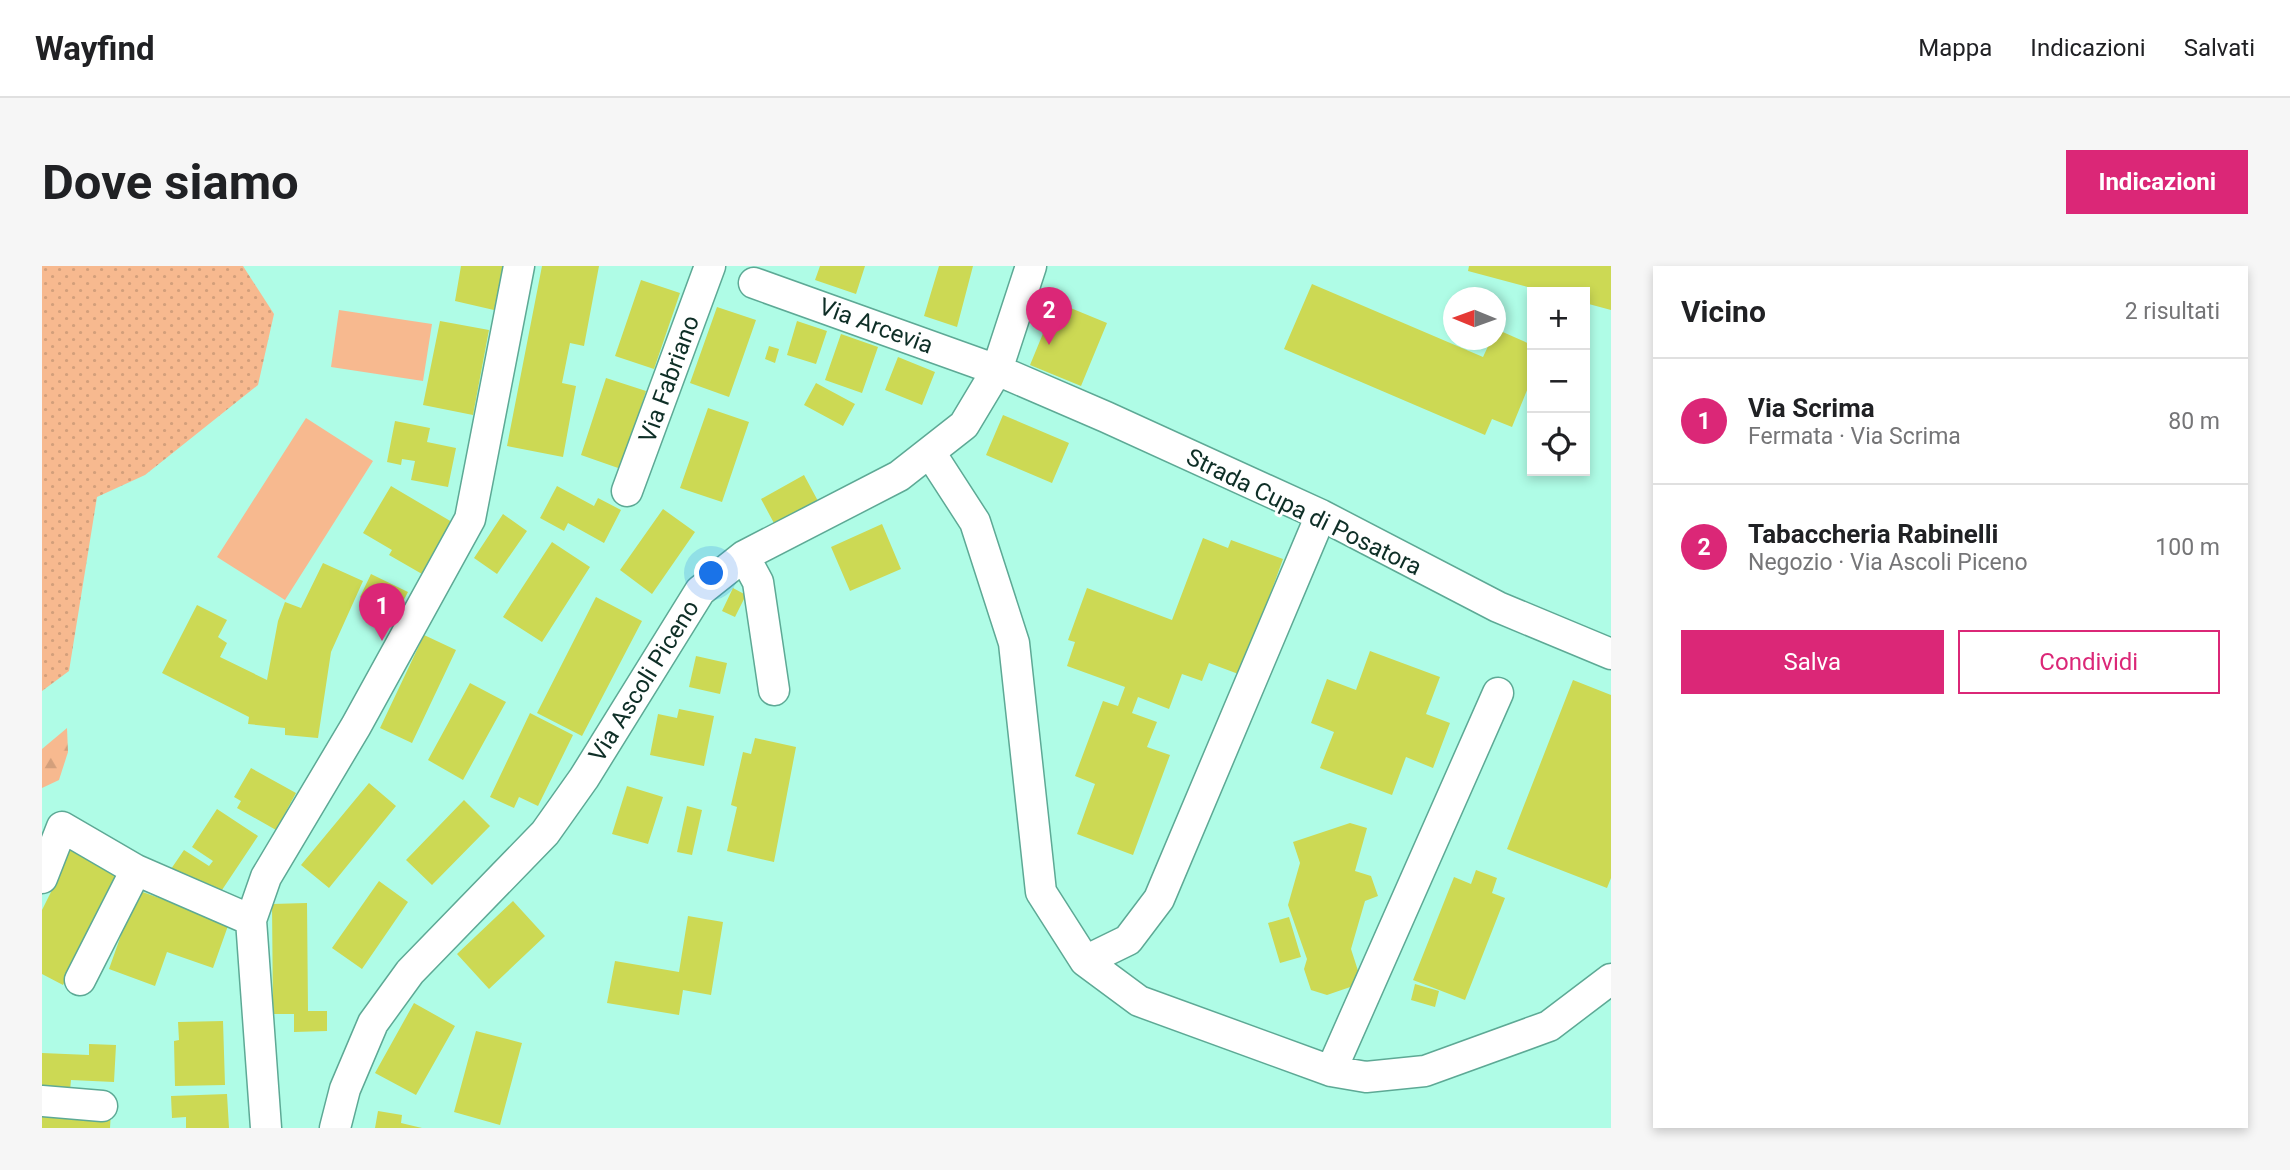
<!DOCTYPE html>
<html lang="it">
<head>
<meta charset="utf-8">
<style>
	body { margin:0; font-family:Roboto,sans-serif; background:#f6f6f6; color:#202124 }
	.controls { position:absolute; right:21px; top:21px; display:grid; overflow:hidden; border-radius:0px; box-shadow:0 4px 10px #0003 }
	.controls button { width:63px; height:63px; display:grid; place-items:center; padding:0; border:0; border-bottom:2px solid #e0e0e0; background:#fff; color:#202124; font:35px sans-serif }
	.compass { position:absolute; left:1401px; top:21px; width:63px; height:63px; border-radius:50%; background:#fff; box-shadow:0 4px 10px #0003; rotate:271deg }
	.you { position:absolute; left:670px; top:308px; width:24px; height:24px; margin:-18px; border:5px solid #fff; border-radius:50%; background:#1a73e8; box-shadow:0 0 0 10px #1a73e833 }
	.badge { display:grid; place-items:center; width:46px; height:46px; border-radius:50%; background:#db2777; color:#fff; font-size:23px; font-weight:700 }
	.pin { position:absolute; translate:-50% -58px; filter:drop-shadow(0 2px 4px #0008) }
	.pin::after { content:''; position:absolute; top:37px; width:24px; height:21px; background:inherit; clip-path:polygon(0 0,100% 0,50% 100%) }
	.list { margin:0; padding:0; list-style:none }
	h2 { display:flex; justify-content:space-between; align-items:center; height:91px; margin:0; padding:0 28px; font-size:30px }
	h2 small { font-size:23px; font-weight:400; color:#757577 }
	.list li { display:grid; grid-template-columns:46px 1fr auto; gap:21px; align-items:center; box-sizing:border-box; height:126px; padding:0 28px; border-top:2px solid #e0e0e0 }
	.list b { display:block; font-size:26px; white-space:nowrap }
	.list p { margin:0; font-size:23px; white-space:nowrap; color:#757577 }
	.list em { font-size:23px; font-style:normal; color:#757577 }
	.actions { display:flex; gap:14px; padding:21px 28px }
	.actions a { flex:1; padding:16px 0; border:2px solid #db2777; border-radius:0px; text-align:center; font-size:24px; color:#db2777 }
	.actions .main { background:#db2777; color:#fff }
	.icon { flex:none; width:38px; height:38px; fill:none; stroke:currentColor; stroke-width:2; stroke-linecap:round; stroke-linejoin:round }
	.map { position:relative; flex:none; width:1569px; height:862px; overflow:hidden; border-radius:0px }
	header { display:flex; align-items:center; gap:42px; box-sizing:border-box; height:98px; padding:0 35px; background:#fff; border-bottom:2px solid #e0e0e0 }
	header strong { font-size:33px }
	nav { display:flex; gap:38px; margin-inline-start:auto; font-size:24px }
	.intro { display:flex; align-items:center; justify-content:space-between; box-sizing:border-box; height:168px; padding:0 42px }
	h1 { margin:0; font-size:49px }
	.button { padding:18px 32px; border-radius:0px; background:#db2777; color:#fff; font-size:24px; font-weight:700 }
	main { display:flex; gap:42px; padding:0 42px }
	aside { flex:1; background:#fff; border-radius:0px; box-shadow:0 4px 10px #0003 }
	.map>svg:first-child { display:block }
</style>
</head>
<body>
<header>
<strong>Wayfind</strong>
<nav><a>Mappa</a><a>Indicazioni</a><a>Salvati</a></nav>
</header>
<div class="intro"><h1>Dove siamo</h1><a class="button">Indicazioni</a></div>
<main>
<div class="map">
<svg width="1569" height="862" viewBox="0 0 1569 862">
	<defs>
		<pattern id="grass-dots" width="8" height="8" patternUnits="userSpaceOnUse" patternTransform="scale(1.75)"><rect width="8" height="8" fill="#f7b98f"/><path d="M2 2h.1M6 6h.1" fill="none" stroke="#d39f7b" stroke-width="1.8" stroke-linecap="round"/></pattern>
		<pattern id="forest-firs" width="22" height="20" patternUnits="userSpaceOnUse" patternTransform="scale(1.75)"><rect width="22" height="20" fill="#f7b98f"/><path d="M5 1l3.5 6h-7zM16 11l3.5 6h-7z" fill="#d39f7b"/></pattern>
	</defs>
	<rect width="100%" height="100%" fill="#affce6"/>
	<!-- grass -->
	<path fill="url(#grass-dots)" d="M0 0H201L232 48 216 119 103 209 55 231 27 405 0 425Z"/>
	<!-- forest -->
	<path fill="url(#forest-firs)" d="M25 462 26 486 17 514 0 522V483Z"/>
	<!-- pitch -->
	<path fill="#f7b98f" d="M297 44 390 58 381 115 289 101Z
		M264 152 331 195 243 334 175 291Z"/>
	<!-- building -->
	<path fill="#ccd954" d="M419 0H465L460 31 455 30 452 44 413 35Z
		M500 0H557L542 80 528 77 520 117 534 120 521 191 465 180Z
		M778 0H823L814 28 773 14Z
		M897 0H931L915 61 882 50Z
		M1427 0H1569V44L1543 37V26H1504L1426 5Z
		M599 14 638 27 612 103 573 90Z
		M1270 18 1441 91 1449 74H1454V63L1490 79V112L1470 161 1450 153 1443 169 1242 83Z
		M1014 36 1065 57 1039 120 988 99Z
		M675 41 714 54 687 131 648 117Z
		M398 55 447 64 431 149 381 139Z
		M755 55 785 65 774 98 745 89Z
		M799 68 836 81 820 127 783 114Z
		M727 80 737 83 733 97 723 93Z
		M856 91 893 106 880 139 843 124Z
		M564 112 604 125 579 203 539 189Z
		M774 117 813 138 801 160 762 139Z
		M666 142 707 156 680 236 638 222Z
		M961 149 1027 177 1010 217 944 189Z
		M353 155 388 162 385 176 414 182 406 221 369 214 373 195 360 193 359 199 345 196Z
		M762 209 776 235 733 259 719 233Z
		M349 220 410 256 380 308 347 289 350 284 321 267Z
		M515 220 552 240 556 232 579 244 562 277 526 257 522 265 498 252Z
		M621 243 653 266 610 328 578 304Z
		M461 248 485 265 455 308 432 292Z
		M840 258 859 303 808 325 789 281Z
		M1161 272 1186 282 1189 274 1241 293 1199 409 1167 397 1160 415 1140 408 1127 443 1096 431 1090 447 1115 456 1105 481 1128 489 1091 589 1035 568 1053 518 1033 510 1061 435 1076 440 1083 421 1025 400 1033 376 1026 374 1045 322 1130 354Z
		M510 276 548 301 500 376 461 351Z
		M281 297 321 315 289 386 276 472 243 469V462L206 458 207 451 120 407 155 339 185 354 176 371 185 377 178 391 225 414 236 355 243 336 259 342Z
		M329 308 366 326 354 349 318 331Z
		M691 322 704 329 693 351 680 345Z
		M554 331 600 355 540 470 495 447Z
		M382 369 414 384 370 477 338 462Z
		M1328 385 1398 411 1384 448 1408 457 1391 502 1364 491 1350 529 1278 502 1292 466 1269 457 1285 413 1314 424Z
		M654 390 685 397 678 428 647 421Z
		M1531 414 1569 429V612L1565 622 1465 583Z
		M428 417 464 436 421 514 386 494Z
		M637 443 672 450 662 500 608 489 616 448 635 452Z
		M488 447 531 469 496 540 477 531 472 542 448 531Z
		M713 472 754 481 732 596 685 585 695 541 689 539 701 486 709 488Z
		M209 502 254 527 234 564 195 542 199 535 192 531Z
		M327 517 354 540 287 622 259 599Z
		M585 520 621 531 606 578 570 568Z
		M422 534 448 560 390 619 364 594Z
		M645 540 660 544 650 589 635 586Z
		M175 543 216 570 174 633 129 603 142 584 167 600 171 595 150 581Z
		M1308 557 1325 562 1313 605 1329 610 1336 630 1323 635 1309 683 1320 717 1285 729 1269 724 1262 703 1265 693 1246 639 1258 597 1251 576Z
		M26 574 81 602 21 719 0 708V644L20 604 12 600Z
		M1434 604 1455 612 1450 627 1463 632 1423 734 1371 714 1412 611 1429 618Z
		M337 615 366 636 320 703 290 682Z
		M95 624 187 657 171 702 125 686 113 720 67 703Z
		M471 635 503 670 447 723 415 688Z
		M265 637 266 745H285V765L252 766V748H231L230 638Z
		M646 650 681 656 669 729 641 724 637 749 565 737 573 695 637 706Z
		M1247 651 1259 691 1238 697 1226 657Z
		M1373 718 1397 725 1393 741 1369 734Z
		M372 737 413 760 374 829 333 807Z
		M181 755 183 819 133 820 132 775 137 774 136 756Z
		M434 765 480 777 458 859 412 846Z
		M47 778 74 779 72 816 29 814 28 825 0 823V787L47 789Z
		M185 828 187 862H144V851L130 852 129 830Z
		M0 842 69 845 68 862H0Z
		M336 845 360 849 359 857 380 862H333Z"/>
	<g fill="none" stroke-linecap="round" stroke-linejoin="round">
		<defs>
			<path id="minor" d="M712 17 955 104 1064 151 1279 249 1456 341 1569 388
				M889 188 933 256 972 377 999 626 1043 695 1097 735 1289 805 1324 811 1383 805 1507 760 1569 713
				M585 225 668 0
				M702 290 716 316 732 424
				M0 612 20 561 94 604 209 654
				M1043 695 1086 674 1117 633 1279 249
				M38 714 94 604
				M1289 805 1456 427
				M0 835 60 840
				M224 862 209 654 224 611 314 460 428 253 477 0
				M293 862 303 823 331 757 368 706 503 567 542 512 658 325 702 290 857 210 922 159 955 104 989 0"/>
		</defs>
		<!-- minor casing -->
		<use href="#minor" stroke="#5da995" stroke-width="33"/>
		<!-- minor -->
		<use href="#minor" stroke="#fff" stroke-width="30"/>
	</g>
	<g text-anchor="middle" stroke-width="6" stroke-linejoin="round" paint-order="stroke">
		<!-- street labels -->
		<g font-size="24" fill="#0e2e26" stroke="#fff">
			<text transform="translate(834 60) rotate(20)" y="8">Via Arcevia</text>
			<text transform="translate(627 113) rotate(-70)" y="8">Via Fabriano</text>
			<text transform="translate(1262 246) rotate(26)" y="8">Strada Cupa di Posatora</text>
			<text transform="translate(602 415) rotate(-58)" y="8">Via Ascoli Piceno</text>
		</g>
	</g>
</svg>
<div class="controls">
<button>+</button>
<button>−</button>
<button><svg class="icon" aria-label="locate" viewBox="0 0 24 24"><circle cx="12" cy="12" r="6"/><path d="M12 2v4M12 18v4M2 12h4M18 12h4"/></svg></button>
</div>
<svg class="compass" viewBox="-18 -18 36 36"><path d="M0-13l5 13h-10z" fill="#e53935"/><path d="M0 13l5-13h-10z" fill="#757577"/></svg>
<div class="you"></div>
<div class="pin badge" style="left:340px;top:375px">1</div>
<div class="pin badge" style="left:1007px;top:79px">2</div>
</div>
<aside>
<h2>Vicino<small>2 risultati</small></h2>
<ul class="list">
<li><span class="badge">1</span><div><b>Via Scrima</b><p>Fermata · Via Scrima</p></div><em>80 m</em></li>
<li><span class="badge">2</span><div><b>Tabaccheria Rabinelli</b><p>Negozio · Via Ascoli Piceno</p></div><em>100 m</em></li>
</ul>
<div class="actions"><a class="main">Salva</a><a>Condividi</a></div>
</aside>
</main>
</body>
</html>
